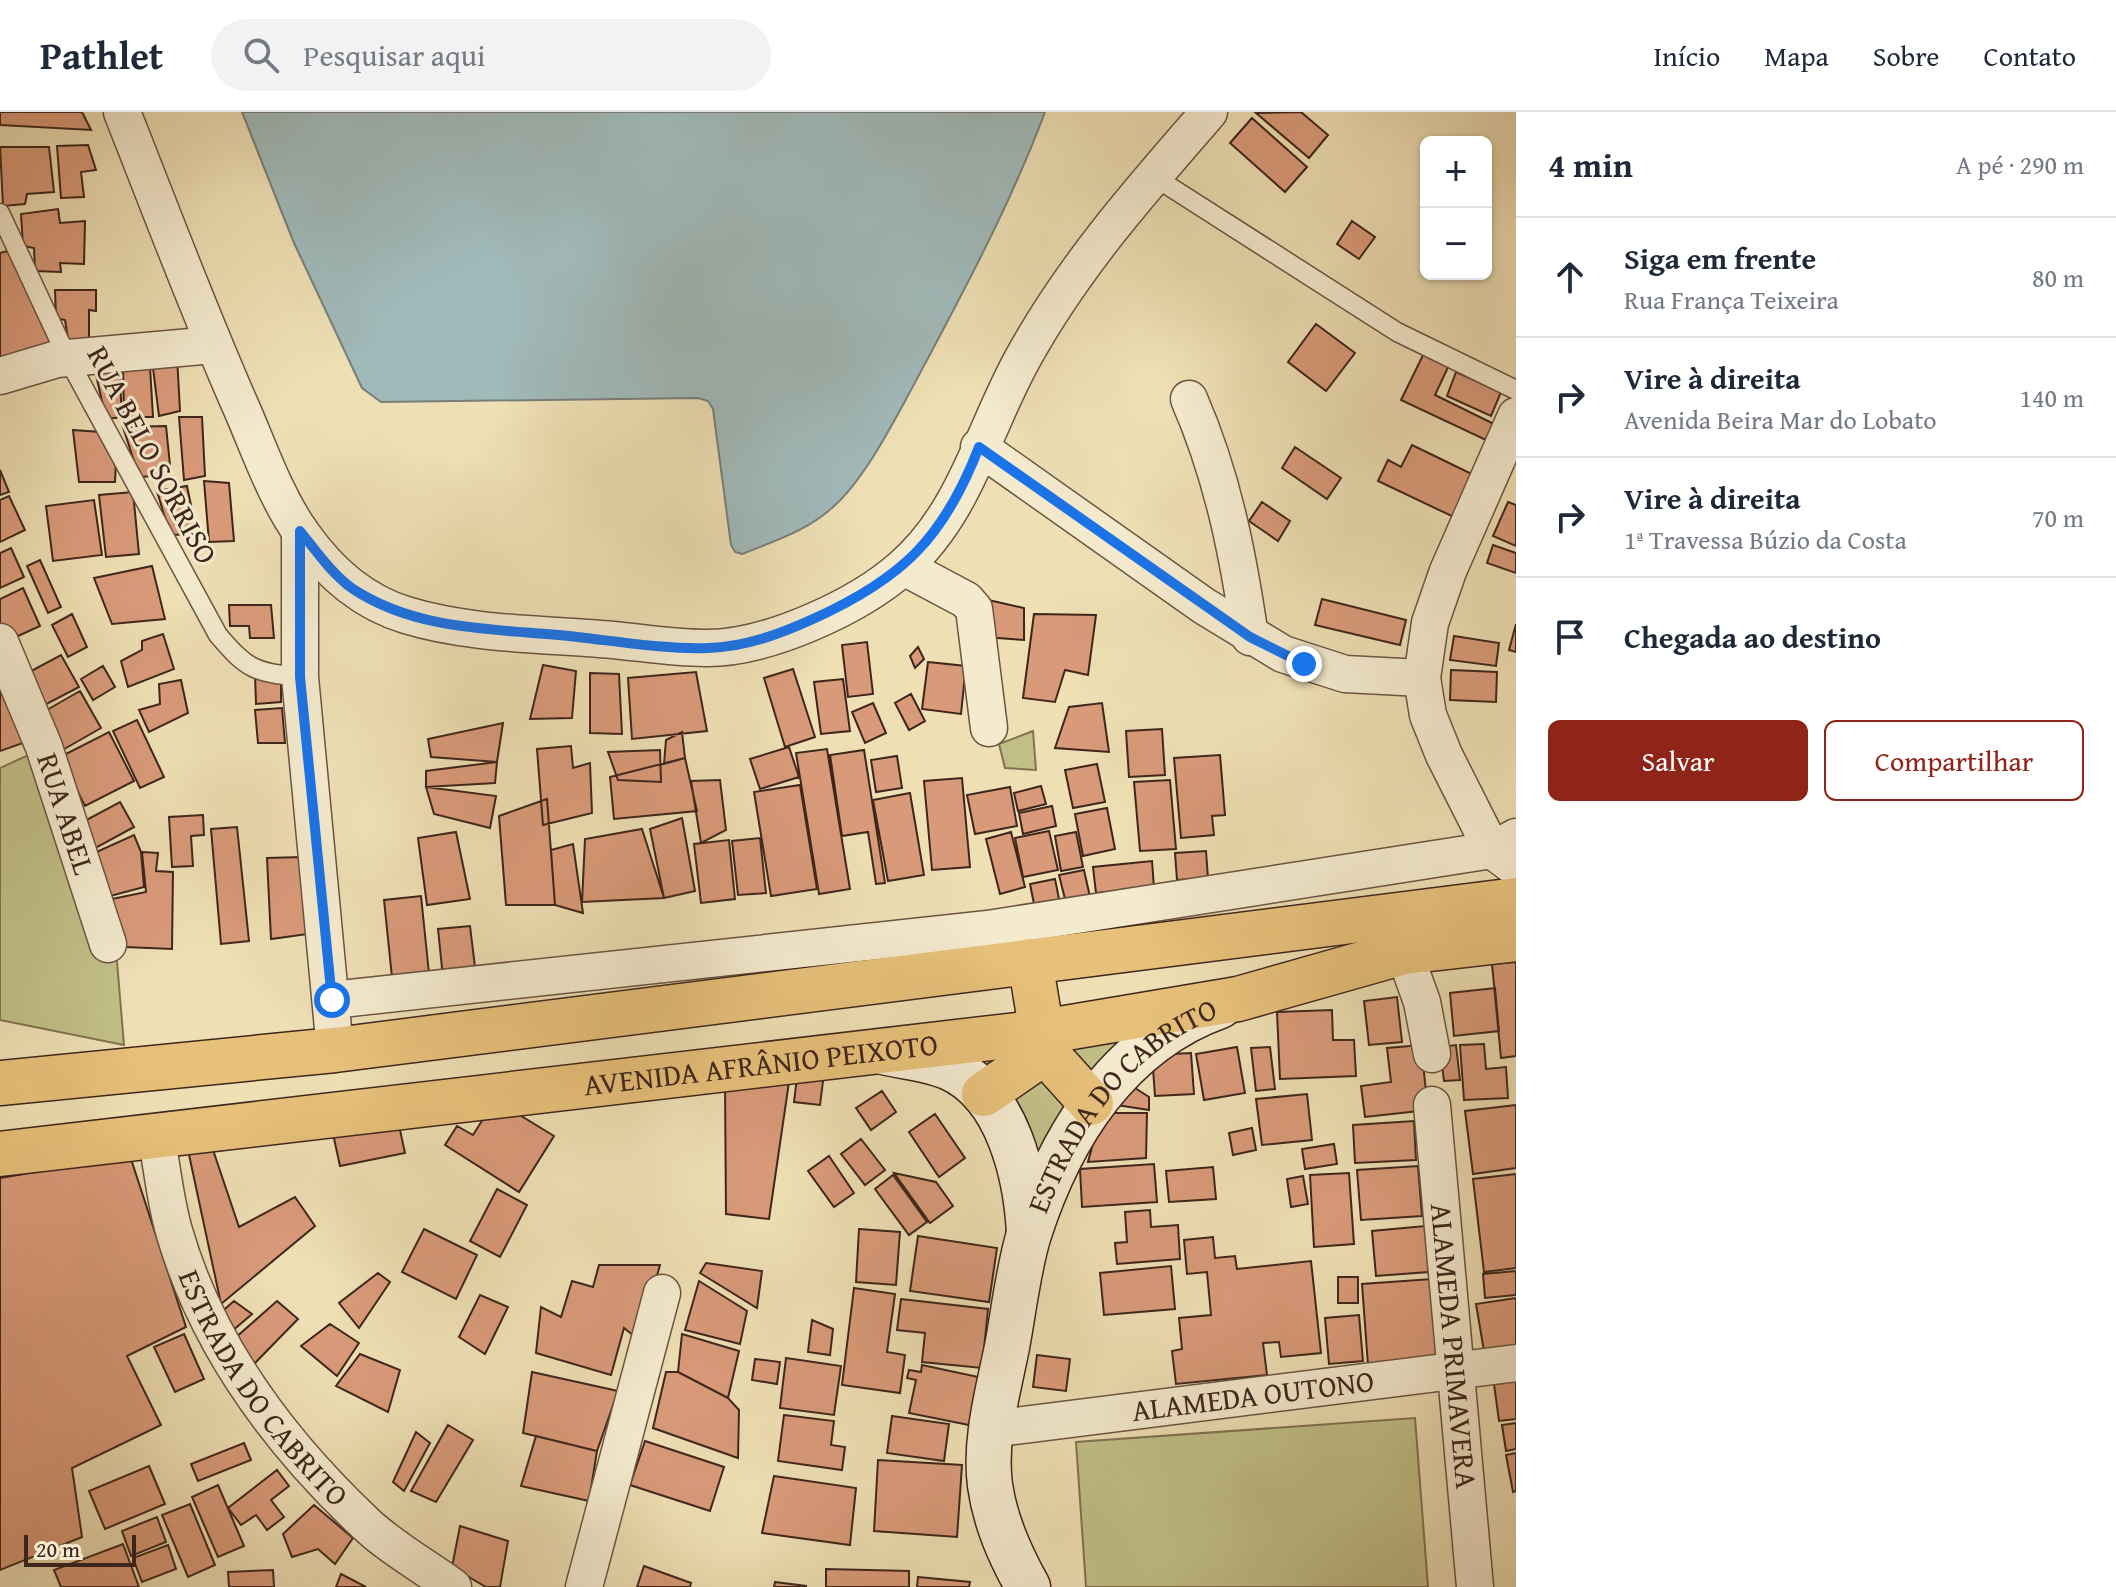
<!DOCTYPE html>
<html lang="pt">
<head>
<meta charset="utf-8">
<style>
	body { margin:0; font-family:"Gentium Book Plus",serif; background:#f2f2f3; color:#1f2937 }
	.controls { position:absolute; right:24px; top:24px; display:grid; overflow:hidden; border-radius:12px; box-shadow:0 2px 6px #0004 }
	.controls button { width:72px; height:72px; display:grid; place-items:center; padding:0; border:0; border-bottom:2px solid #e0e1e3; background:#fff; color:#1f2937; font:40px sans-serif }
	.scale { position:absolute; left:24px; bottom:20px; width:112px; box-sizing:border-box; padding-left:8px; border:4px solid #3f261c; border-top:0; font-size:22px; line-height:28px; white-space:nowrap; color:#3f261c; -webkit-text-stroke:6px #f4eace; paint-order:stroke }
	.stop { position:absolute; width:24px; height:24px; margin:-18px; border:6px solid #1a73e8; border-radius:50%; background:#fff }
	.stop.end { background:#1a73e8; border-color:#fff; box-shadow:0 2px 8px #0008 }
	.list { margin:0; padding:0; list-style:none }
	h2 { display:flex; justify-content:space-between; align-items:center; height:104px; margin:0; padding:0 32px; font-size:34px }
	h2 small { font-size:26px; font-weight:400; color:#747a83 }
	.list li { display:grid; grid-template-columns:52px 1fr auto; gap:24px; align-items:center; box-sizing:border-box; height:120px; padding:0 32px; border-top:2px solid #e0e1e3 }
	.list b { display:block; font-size:30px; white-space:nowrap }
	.list p { margin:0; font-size:26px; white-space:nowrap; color:#747a83 }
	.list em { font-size:26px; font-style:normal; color:#747a83 }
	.actions { display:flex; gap:16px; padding:24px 32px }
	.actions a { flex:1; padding:18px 0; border:2px solid #8f2418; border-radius:12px; text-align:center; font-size:28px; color:#8f2418 }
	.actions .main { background:#8f2418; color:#fff }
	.icon { flex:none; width:44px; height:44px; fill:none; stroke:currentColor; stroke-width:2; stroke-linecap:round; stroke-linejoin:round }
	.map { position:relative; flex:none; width:1516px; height:1475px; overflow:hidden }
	header { display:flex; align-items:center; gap:48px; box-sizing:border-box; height:112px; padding:0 40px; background:#fff; border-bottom:2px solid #e0e1e3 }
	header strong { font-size:38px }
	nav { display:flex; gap:44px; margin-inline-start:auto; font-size:28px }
	.search { width:560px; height:72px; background:#f2f2f3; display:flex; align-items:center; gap:20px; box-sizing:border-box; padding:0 28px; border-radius:44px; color:#747a83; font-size:30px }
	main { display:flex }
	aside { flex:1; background:#fff }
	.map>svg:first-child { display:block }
</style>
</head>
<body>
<header>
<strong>Pathlet</strong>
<div class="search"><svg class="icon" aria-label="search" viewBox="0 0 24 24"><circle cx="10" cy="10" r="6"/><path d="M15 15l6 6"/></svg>Pesquisar aqui</div>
<nav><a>Início</a><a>Mapa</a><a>Sobre</a><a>Contato</a></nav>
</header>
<main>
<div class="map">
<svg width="1516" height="1475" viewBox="0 0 1516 1475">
	<rect width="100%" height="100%" fill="#eedfb4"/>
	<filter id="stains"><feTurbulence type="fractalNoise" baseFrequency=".0025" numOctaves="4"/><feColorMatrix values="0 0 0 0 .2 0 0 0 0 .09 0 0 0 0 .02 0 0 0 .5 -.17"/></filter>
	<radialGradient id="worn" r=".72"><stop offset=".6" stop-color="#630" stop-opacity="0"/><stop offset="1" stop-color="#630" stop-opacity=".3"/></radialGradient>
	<!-- green -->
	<path fill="#c1bf87" stroke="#807252" stroke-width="2" d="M1033 619 1036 658 1005 656 999 632Z
		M35 640 115 826 124 933 0 908V656Z
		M1151 911 1045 1066 958 943Z
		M1415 1306 1428 1475H1086L1076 1330Z"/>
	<!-- water -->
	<path fill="#a0b9b9" stroke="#797e7a" stroke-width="2" d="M242 0H1045C1011 91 965 177 919 263 898 302 866 366 833 395 807 419 774 429 742 442L735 440 731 433 713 297 708 289 698 286 381 290 362 276 294 131Z"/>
	<!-- building -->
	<path fill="#d99a79" stroke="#3f261c" stroke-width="2" d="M0 0H82L91 18 0 13Z
		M1301 0 1328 23 1309 46 1256 1Z
		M1252 6 1307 55 1285 80 1230 31Z
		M88 33 96 58 81 60 84 85 61 86 57 34Z
		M0 35H49L54 80 27 82 25 92 3 94Z
		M58 97 60 111 85 109 84 152 60 151 61 160 35 159 34 136 23 134 21 102Z
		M1352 109 1375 125 1359 147 1337 132Z
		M11 138 54 237 0 252V141Z
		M55 178H96V199L89 198V227H68L65 208 56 206Z
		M1316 212 1355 241 1326 279 1288 250Z
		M1425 239 1450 251 1435 283 1496 313 1488 329 1401 288Z
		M177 244 180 299 159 304 152 248Z
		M119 251 122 305 106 307 94 254Z
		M150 255 153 305H124L123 258Z
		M1456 260 1501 280 1491 304 1447 284Z
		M179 305H202L205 364 184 368Z
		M166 314 171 363 139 365 123 315Z
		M73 318 101 320 116 348 115 370H79Z
		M1412 333 1478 365 1458 407 1378 369 1388 348 1401 355Z
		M1295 335 1341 366 1327 387 1282 356Z
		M0 358 9 380 0 383Z
		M204 369 229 371 234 429 209 430Z
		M187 374 197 422 170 423 157 379Z
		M133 380 139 442 106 445 99 383Z
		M9 384 25 418 0 430V388Z
		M94 388 102 443 53 449 46 394Z
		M1262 390 1290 409 1278 429 1249 409Z
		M1508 390 1516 393V434L1493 424Z
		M1493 433 1516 441V461L1487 451Z
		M11 436 24 465 0 476V441Z
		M40 448 61 495 48 501 27 454Z
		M152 454 165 507 112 512 94 466Z
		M23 476 40 514 5 530 0 520V487Z
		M984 487 1024 496V528L984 525Z
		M1322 487 1406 508 1400 533 1315 513Z
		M229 493H271L274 526H250L249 514H230Z
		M72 502 87 535 68 545 52 513Z
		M1034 502 1096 503 1088 563 1065 558 1055 590 1023 586Z
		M1516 512V540L1509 538Z
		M163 522 174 557 128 575 121 549 142 538V529Z
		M1454 524 1499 531 1496 554 1450 548Z
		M867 530 873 582 848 585 842 533Z
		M918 535 924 547 915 556 910 544Z
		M61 543 79 575 37 597 20 565Z
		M928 550 966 554 961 602 922 597Z
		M543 553 576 559 572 606 530 607Z
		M103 554 115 575 93 588 81 567Z
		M793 557 815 625 785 635 764 566Z
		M1451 558 1497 560 1496 590 1450 588Z
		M0 559 26 630 0 639Z
		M696 560 707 619 632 627 628 566Z
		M590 561 619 562 622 622 590 621Z
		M255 563 281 568V590L256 592Z
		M843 567 850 619 821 622 814 570Z
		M181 568 188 601 149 620 139 598 160 592 159 572Z
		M80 579 101 616 59 640 38 603Z
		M911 582 925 609 909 618 895 591Z
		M873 591 886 621 865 631 852 600Z
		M1102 591 1109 640 1055 636 1069 595Z
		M282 596 285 631H258L255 598Z
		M137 608 164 665 140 676 113 619Z
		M503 611 497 650 431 645 428 627Z
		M1162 617 1165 663 1129 665 1126 619Z
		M109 620 134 669 85 694 60 645Z
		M682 620 685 646 664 652 666 628Z
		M571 634 573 656 590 651 592 701 543 713 537 637Z
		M789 635 799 665 760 677 750 647Z
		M827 637 850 777 819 782 796 641Z
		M660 638 661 670 618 668 608 640Z
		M864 638 885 771 876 772 868 720 842 724 830 643Z
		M1220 643 1225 703 1212 704 1214 723 1181 726 1174 646Z
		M897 644 902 676 876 680 871 648Z
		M685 646 697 699 614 707 610 665Z
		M497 650 495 671 426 675V659Z
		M1097 652 1105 690 1073 696 1065 658Z
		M962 666 970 755 932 758 924 669Z
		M720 668 726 718 701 731 691 669Z
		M1170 668 1176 737 1140 739 1134 670Z
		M800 673 817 777 771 784 754 680Z
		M1041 674 1046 692 1018 699 1014 681Z
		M426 675 496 684 490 716 434 702Z
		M1010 675 1017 714 975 722 967 683Z
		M910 681 924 763 888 769 873 688Z
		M547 687 555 793H506L499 704Z
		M120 690 134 715 90 739 77 713Z
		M1052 694 1056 714 1023 722 1019 701Z
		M1107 696 1115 737 1083 744 1075 702Z
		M203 703 204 723 191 724 193 754 172 755 169 705Z
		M682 706 695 779 664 786 650 717Z
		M237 715 249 829 221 832 211 717Z
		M642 717 664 786 582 790 585 727Z
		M1049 719 1058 758 1023 765 1015 726Z
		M456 720 470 787 427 793 418 726Z
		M1011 720 1025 775 1000 782 986 727Z
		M1076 720 1083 755 1061 759 1055 724Z
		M134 723 141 740 144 775 110 784 92 742Z
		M760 726 766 781 738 783 732 729Z
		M729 728 735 787 701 791 694 732Z
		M573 732 583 801 555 793 551 738Z
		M1206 739 1208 766 1177 768 1175 741Z
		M142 740 158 741 156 759 173 760 172 837 125 835 112 787 146 780Z
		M302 745 308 822 271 827 267 746Z
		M1152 749 1154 776 1096 781 1093 755Z
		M1084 758 1092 794 1068 799 1059 763Z
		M1055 767 1061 797 1036 802 1030 772Z
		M421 784 430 871 393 875 384 788Z
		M470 814 476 863 443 866 438 817Z
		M1516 850V944L1501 946 1492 852Z
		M1495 876 1499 919 1454 924 1450 881Z
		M1397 885 1402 930 1369 933 1364 889Z
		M1332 898 1333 928H1354L1356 964 1280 967 1277 900Z
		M1484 932 1486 957 1506 955 1508 986 1464 988 1460 933Z
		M1421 933 1428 998 1365 1005 1361 974 1391 970 1387 936Z
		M1456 933 1460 968 1444 969 1440 935Z
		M1237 935 1245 981 1204 988 1196 942Z
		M1270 935 1275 977 1256 979 1251 936Z
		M1191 941 1194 982 1155 984 1152 943Z
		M798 957 824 961 820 993 794 990Z
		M1121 967 1149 985V998L1104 991Z
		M789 970 769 1107 726 1102 725 972Z
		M882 979 896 1000 871 1018 856 996Z
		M1307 982 1312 1028 1262 1033 1256 987Z
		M495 988 554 1024 519 1080 445 1033 457 1014 473 1023Z
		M1516 993V1056L1473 1062 1465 999Z
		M1101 1001H1147L1146 1046 1088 1050Z
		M935 1002 965 1046 939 1065 909 1020Z
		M397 1004 405 1041 340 1054 332 1017Z
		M1414 1009 1416 1048 1355 1051 1353 1013Z
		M1252 1016 1256 1038 1233 1043 1229 1021Z
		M861 1027 885 1058 865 1073 841 1042Z
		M211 1032 239 1115 295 1085 315 1114 221 1192 188 1038Z
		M1334 1032 1337 1052 1305 1057 1302 1037Z
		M130 1044 186 1215 127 1244 161 1313 72 1356 82 1425 0 1458V1066Z
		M829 1044 854 1081 834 1095 808 1059Z
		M1154 1052 1157 1090 1082 1095 1080 1057Z
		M1418 1054 1422 1104 1361 1108 1357 1058Z
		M1213 1055 1216 1087 1169 1090 1166 1059Z
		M894 1061 936 1070 953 1094 930 1111Z
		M1349 1061 1354 1132 1314 1135 1310 1063Z
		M1516 1062V1156L1484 1160 1473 1067Z
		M893 1063 927 1110 909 1123 875 1077Z
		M1303 1064 1308 1092 1291 1095 1287 1067Z
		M497 1077 527 1093 500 1145 470 1129Z
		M1150 1098 1151 1115 1178 1113 1180 1147 1117 1152 1115 1131 1127 1130 1125 1100Z
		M1425 1114 1429 1160 1376 1164 1372 1119Z
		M424 1117 477 1143 456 1187 402 1160Z
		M859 1117 900 1120 896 1173 856 1170Z
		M918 1124 997 1136 989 1190 910 1179Z
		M1213 1125 1215 1146 1235 1144 1237 1157 1311 1149 1321 1241 1281 1245 1279 1230 1263 1231 1267 1263 1176 1272 1172 1239 1182 1237 1179 1206 1211 1203 1207 1160 1187 1162 1184 1128Z
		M706 1151 762 1159 757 1196 700 1161Z
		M599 1153H660L639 1228 624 1216 611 1263 536 1241 541 1195 561 1205 572 1169 593 1175Z
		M1171 1154 1175 1197 1104 1203 1100 1161Z
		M1516 1159V1183L1485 1186 1483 1162Z
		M378 1161 390 1170 359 1216 339 1191Z
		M1338 1165H1358V1191H1338Z
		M1432 1167 1438 1247 1368 1253 1362 1172Z
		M699 1169 747 1199 740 1232 685 1218Z
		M854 1176 895 1182 887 1240 905 1243 900 1281 842 1273Z
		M480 1183 508 1195 485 1242 459 1225Z
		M1516 1186V1234L1484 1239 1476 1192Z
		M901 1187 988 1197 982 1256 922 1250 925 1221 897 1218Z
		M234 1189 252 1202 231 1220 218 1203Z
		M277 1189 298 1207 253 1253 234 1227Z
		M1359 1203 1363 1249 1329 1252 1325 1206Z
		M812 1208 833 1217 830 1243 808 1240Z
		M330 1212 359 1231 337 1264 301 1234Z
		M184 1222 204 1267 175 1280 154 1235Z
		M682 1222 739 1239 728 1286 678 1260Z
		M360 1242 400 1258 388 1300 336 1274Z
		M1037 1243 1070 1247 1066 1279 1033 1275Z
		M786 1246 841 1254 834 1303 780 1296Z
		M755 1247 780 1250 777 1272 752 1268Z
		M922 1253 983 1266 974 1314 909 1301 916 1268 907 1266 909 1258 921 1260Z
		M532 1260 618 1279 597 1339 523 1321Z
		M666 1260H678L728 1286 739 1298 738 1346 653 1316Z
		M1516 1269V1307L1499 1309 1494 1272Z
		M784 1303 834 1309 831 1333 845 1335 842 1358 778 1349Z
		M892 1304 949 1312 944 1349 887 1341Z
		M1516 1311V1337L1506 1339 1502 1313Z
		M448 1313 473 1328 436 1390 411 1379Z
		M416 1320 430 1331 404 1379 393 1370Z
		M536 1324 597 1339 589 1389 521 1374Z
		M645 1329 724 1355 710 1399 630 1373Z
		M244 1331 251 1348 198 1369 191 1352Z
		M1516 1341V1379L1513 1380 1506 1343Z
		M878 1348 962 1353 957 1425 874 1419Z
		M149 1354 165 1392 105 1417 89 1379Z
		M277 1358 289 1374 271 1388 284 1405 267 1418 256 1403 241 1413 228 1396Z
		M774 1364 856 1376 850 1433 762 1421Z
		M218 1373 244 1434 218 1445 192 1385Z
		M190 1392 215 1453 188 1465 162 1403Z
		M314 1393 353 1426 335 1452 318 1437 292 1445 283 1422Z
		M157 1405 166 1430 131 1444 122 1419Z
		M460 1414 508 1429 500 1475H486L452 1455Z
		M123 1432 139 1475H61L54 1458Z
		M168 1433 176 1457 142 1470 133 1446Z
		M644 1454 691 1471 690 1475H637Z
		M826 1457 909 1459V1475H826Z
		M273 1458 274 1475H229L228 1460Z
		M341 1462 366 1475H336Z
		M918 1465 970 1470 969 1475H917Z
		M775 1470 806 1474V1475H774Z"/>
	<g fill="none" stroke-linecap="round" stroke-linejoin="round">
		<defs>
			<path id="service" d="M1153 64 1397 220 1516 278
				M0 101 68 247 218 523C248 558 254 560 300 565"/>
			<g id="minor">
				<path d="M122 0C162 101 200 203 244 302 261 342 277 387 302 422 328 459 363 490 406 503 471 523 546 522 613 528 644 531 675 536 705 536 766 537 858 495 903 455 965 401 984 316 1023 246 1073 155 1141 78 1209 0"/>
				<path d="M0 264 57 247 213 233"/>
				<path d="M1189 287C1223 365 1238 442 1250 525"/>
				<path d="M1516 304 1448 459 1430 511 1422 566 1428 603 1444 643 1492 738 1516 756"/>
				<path d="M979 335 1204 494 1283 542 1345 562 1422 566"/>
				<path d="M300 419V565L335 938"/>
				<path d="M904 455 966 488 974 497 989 616"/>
				<path id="s1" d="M0 530 44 635 108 832"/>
				<path d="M1404 840 1422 890 1432 942"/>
				<path d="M332 888 988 817 1492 738 1516 725"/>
				<path id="s2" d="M1432 993 1475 1475"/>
				<path id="s3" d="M156 1023C162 1054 165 1088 174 1119 207 1234 278 1329 365 1411 390 1435 424 1454 453 1475"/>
				<path id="s4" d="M991 1317 1516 1251"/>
				<path d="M584 1475 662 1181"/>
			</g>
			<g id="secondary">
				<path d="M883 940C904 945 930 947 950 956 1008 982 1026 1064 1029 1121"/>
				<path id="s5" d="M1028 1475C1010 1443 995 1410 990 1373 984 1328 998 1280 1007 1235 1014 1198 1018 1158 1029 1122 1061 1023 1119 930 1220 894"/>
			</g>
			<g id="primary">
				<path d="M1030 849 1045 940 1091 991"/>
				<path d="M0 971 335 938 1516 788"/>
				<path d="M984 982 1045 940"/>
				<path id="s6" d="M0 1042 1042 920 1238 887 1404 840 1516 827"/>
			</g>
		</defs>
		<!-- service casing -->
		<use href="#service" stroke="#6b5442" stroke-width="21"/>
		<!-- minor casing -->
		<use href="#minor" stroke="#6b5442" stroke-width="39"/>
		<!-- secondary casing -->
		<use href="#secondary" stroke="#3f261c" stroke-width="47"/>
		<!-- primary casing -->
		<use href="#primary" stroke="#3f261c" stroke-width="47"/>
		<!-- service -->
		<use href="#service" stroke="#f4eace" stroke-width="18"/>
		<!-- minor -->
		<use href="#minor" stroke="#f4eace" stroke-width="36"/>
		<!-- secondary -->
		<use href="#secondary" stroke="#f4eace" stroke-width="44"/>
		<!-- primary -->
		<use href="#primary" stroke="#e7c07a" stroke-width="44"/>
	</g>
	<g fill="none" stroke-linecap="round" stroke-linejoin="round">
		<!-- route -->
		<path stroke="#1a73e8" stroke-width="10" d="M332 888 300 565V419C316 439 332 462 353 477 414 517 488 517 558 523 604 527 663 538 708 536 745 535 780 522 813 507 902 467 944 426 979 335L1250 525 1304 552"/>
	</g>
	<g text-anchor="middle" stroke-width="6" stroke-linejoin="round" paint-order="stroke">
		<!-- street labels -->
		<g font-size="30" fill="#3f261c" stroke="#f4eace">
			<text transform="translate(152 343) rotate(62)" y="10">RUA BELO SORRISO</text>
			<text dy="10" stroke="none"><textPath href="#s1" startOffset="184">RUA ABEL</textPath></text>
			<text dy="10" stroke="none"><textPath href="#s6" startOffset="766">AVENIDA AFRÂNIO PEIXOTO</textPath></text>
			<text dy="10" stroke="none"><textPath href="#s5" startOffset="528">ESTRADA DO CABRITO</textPath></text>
			<text dy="10" stroke="none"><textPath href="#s2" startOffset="242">ALAMEDA PRIMAVERA</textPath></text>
			<text dy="10" stroke="none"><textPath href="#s3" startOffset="280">ESTRADA DO CABRITO</textPath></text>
			<text dy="10" stroke="none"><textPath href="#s4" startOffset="264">ALAMEDA OUTONO</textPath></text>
		</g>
	</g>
	<rect width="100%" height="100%" filter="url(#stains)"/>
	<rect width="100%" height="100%" fill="url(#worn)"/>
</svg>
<div class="controls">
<button>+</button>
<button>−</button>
</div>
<div class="scale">20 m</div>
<div class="stop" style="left:332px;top:888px"></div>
<div class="stop end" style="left:1304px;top:552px"></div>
</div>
<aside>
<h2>4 min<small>A pé · 290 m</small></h2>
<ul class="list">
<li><svg class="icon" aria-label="ahead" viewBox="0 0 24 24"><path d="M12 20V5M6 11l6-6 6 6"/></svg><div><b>Siga em frente</b><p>Rua França Teixeira</p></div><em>80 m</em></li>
<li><svg class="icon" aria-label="right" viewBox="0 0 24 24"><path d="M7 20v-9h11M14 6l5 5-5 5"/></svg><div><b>Vire à direita</b><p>Avenida Beira Mar do Lobato</p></div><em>140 m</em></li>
<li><svg class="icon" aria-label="right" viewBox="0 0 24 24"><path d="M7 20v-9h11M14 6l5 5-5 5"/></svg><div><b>Vire à direita</b><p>1ª Travessa Búzio da Costa</p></div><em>70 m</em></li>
<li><svg class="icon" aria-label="arrive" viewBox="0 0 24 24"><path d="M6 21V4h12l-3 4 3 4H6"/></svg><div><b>Chegada ao destino</b></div></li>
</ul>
<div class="actions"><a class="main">Salvar</a><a>Compartilhar</a></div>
</aside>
</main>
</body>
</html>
